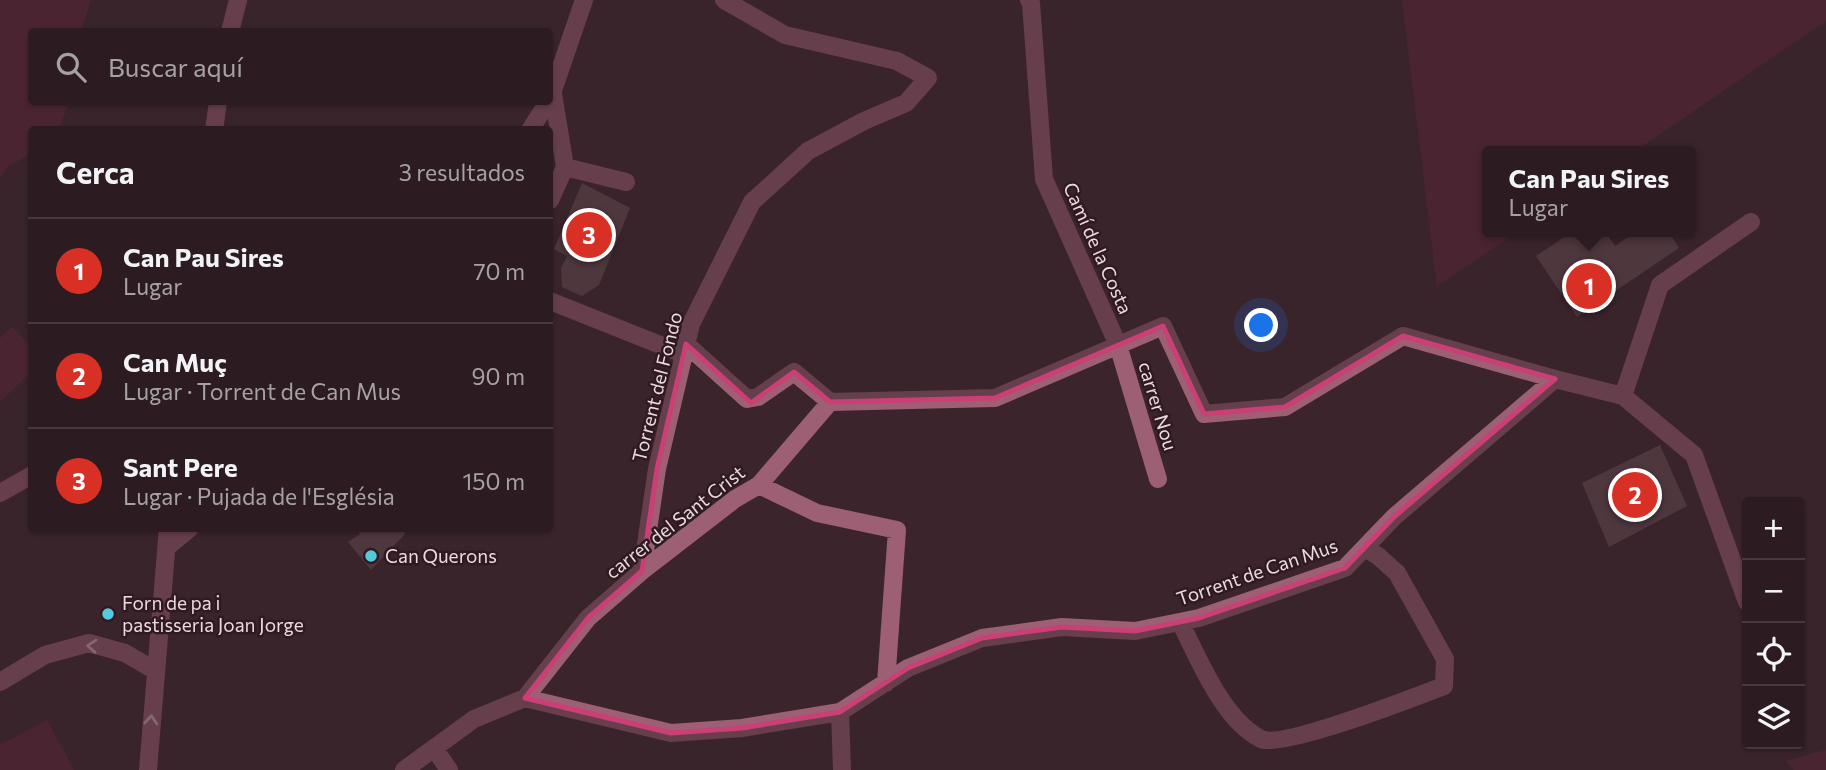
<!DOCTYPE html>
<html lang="es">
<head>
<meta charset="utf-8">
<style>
	body { margin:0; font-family:Commissioner,sans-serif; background:#342429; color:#f1f3f6 }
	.controls { position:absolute; right:21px; bottom:21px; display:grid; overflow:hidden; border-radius:7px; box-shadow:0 2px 5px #0004 }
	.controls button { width:63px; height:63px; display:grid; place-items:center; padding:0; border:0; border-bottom:2px solid #48393e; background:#2c1b20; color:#f1f3f6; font:35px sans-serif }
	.you { position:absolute; left:1262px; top:326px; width:24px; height:24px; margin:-18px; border:5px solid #fff; border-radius:50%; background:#1a73e8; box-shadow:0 0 0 10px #1a73e833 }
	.badge { display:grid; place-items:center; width:46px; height:46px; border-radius:50%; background:#d93025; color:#fff; font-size:23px; font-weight:700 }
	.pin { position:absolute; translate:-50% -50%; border:4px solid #fff; box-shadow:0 2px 7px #0006 }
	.popup { position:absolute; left:1482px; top:146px; width:214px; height:91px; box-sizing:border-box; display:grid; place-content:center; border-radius:7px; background:#2c1b20; filter:drop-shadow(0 2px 5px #0005); font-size:23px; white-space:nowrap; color:#a6a1a5 }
	.popup b { font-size:26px; color:#f1f3f6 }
	.popup::after { content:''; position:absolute; left:50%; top:100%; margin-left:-14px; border:14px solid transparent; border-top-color:#2c1b20 }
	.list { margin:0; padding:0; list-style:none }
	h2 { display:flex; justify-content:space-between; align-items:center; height:91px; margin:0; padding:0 28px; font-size:30px }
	h2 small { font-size:23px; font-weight:400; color:#a6a1a5 }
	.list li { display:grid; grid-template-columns:46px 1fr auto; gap:21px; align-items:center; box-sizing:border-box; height:105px; padding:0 28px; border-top:2px solid #48393e }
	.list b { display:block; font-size:26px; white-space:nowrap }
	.list p { margin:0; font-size:23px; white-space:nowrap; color:#a6a1a5 }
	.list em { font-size:23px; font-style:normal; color:#a6a1a5 }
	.icon { flex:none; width:38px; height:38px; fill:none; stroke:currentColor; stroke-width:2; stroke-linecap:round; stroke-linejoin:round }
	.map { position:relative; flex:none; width:1826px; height:770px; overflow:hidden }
	.search { position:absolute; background:#2c1b20; box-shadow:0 2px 5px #0004; left:28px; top:28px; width:525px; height:77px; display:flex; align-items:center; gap:18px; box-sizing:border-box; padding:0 24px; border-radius:7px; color:#a6a1a5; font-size:26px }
	.panel { position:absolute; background:#2c1b20; box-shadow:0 2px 5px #0004; left:28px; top:126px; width:525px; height:406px; border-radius:7px }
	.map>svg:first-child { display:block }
</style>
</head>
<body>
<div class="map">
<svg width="1826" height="770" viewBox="0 0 1826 770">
	<rect width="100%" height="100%" fill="#3b242b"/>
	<!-- green -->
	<path fill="#5f253b" d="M0 0H91L81 31 32 32V102H69L59 129 32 130 31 153 7 167 0 177Z
		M1402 0H1826V21L1635 151H1488V232H1517L1437 286Z
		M12 327 31 347V372L0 402V338Z
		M47 720 74 770H0V745Z
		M1826 750V770H1794L1786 761Z"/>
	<!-- building -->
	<path fill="#684e55" d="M582 183 630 208 599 285 582 296 562 287 561 268 567 256 554 249Z
		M1572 232H1605L1615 246 1636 232H1669L1679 248 1577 317 1536 256Z
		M1660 445 1687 506 1609 547 1582 483Z
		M356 528H403L405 534 371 570 348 542 360 534Z"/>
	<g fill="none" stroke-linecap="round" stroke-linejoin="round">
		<!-- minor -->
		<path stroke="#9d5f73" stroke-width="18" d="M1029 0 1031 3 1044 179 1118 345 1158 479
			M230 32 238 0
			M550 99 584 0
			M214 130 218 102
			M530 130 548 102
			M565 167 626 182
			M550 200 565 167 553 94
			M550 301 683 354
			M686 344 747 399 758 397 794 372 830 402
			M1623 396 1660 285 1751 222
			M759 485 817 513 897 530 886 683
			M0 493 32 475
			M166 548 190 528
			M642 571 657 469 691 324 752 202 808 151 864 121 906 103 928 78 897 61 785 35 724 0
			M1180 622C1199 659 1222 719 1261 739 1282 749 1415 697 1444 686L1445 659 1397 573 1378 556 1365 548
			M0 682 45 655 89 643 125 653 154 670
			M525 698 671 733 742 728 840 712 908 668 982 638 1062 627 1135 631 1199 618 1345 568 1394 517 1555 379 1623 396 1694 455 1747 602
			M840 712 842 770
			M434 748 449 770
			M148 770 168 528
			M404 770 474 719 525 698 588 618 642 571 735 499 759 485 830 402 995 398 1163 326 1204 414 1285 407 1403 336 1555 379"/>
	</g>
	<!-- one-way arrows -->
	<defs><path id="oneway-chevron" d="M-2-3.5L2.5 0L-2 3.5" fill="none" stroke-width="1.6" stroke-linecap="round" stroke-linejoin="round" transform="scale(1.75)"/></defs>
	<g stroke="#d7bbc3">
		<use href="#oneway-chevron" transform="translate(92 646) rotate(-176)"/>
		<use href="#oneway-chevron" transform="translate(151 720) rotate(-86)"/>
	</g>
	<!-- marked area -->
	<path d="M0 0H1826V770H0ZM1163 326 1204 414 1285 407 1403 336 1555 379 1394 517 1345 568 1199 618 1135 631 1062 627 982 638 908 668 840 712 742 728 671 733 525 698 588 618 642 571 657 469 686 344 751 403 794 372 830 402 995 398Z" fill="#3b242b" fill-opacity=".55" fill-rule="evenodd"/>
	<path fill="none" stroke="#ca3f75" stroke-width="5" stroke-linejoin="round" d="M1163 326 1204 414 1285 407 1403 336 1555 379 1394 517 1345 568 1199 618 1135 631 1062 627 982 638 908 668 840 712 742 728 671 733 525 698 588 618 642 571 657 469 686 344 751 403 794 372 830 402 995 398Z"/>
	<!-- markers -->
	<g fill="#54cadd" stroke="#301a21" stroke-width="2.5">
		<circle cx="371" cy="556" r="7"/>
		<circle cx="108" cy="614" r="7"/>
	</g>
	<g text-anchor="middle" stroke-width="5" stroke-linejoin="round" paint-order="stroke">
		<!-- street labels -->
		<g font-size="19" fill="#eadade" stroke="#301a21">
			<text transform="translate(1098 248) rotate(66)" y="7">Camí de la Costa</text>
			<text transform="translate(657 387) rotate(-76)" y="7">Torrent del Fondo</text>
			<text transform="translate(1158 406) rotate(73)" y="7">carrer Nou</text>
			<text transform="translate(675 522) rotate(-38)" y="7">carrer del Sant Crist</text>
			<text transform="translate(1257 572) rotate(-19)" y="7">Torrent de Can Mus</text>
		</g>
		<!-- poi labels -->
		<g font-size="19" fill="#eadade" stroke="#301a21" text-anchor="start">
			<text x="385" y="563">Can Querons</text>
			<text x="122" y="610">Forn de pa i<tspan x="122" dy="22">pastisseria Joan Jorge</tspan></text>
		</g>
	</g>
</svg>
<div class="controls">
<button>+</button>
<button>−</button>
<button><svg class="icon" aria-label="locate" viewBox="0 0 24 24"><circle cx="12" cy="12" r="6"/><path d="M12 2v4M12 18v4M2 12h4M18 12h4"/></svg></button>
<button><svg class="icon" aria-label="layers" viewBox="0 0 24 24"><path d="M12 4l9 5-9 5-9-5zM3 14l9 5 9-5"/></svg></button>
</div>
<div class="you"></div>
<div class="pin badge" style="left:1589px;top:286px">1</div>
<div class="popup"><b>Can Pau Sires</b>Lugar</div>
<div class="pin badge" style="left:1635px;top:495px">2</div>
<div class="pin badge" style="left:589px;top:235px">3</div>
<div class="search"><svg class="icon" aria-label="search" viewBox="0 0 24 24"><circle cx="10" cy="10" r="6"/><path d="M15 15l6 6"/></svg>Buscar aquí</div>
<section class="panel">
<h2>Cerca<small>3 resultados</small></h2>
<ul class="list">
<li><span class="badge">1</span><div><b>Can Pau Sires</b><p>Lugar</p></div><em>70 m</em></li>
<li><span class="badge">2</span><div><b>Can Muç</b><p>Lugar · Torrent de Can Mus</p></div><em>90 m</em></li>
<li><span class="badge">3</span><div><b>Sant Pere</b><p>Lugar · Pujada de l'Església</p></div><em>150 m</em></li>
</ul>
</section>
</div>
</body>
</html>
